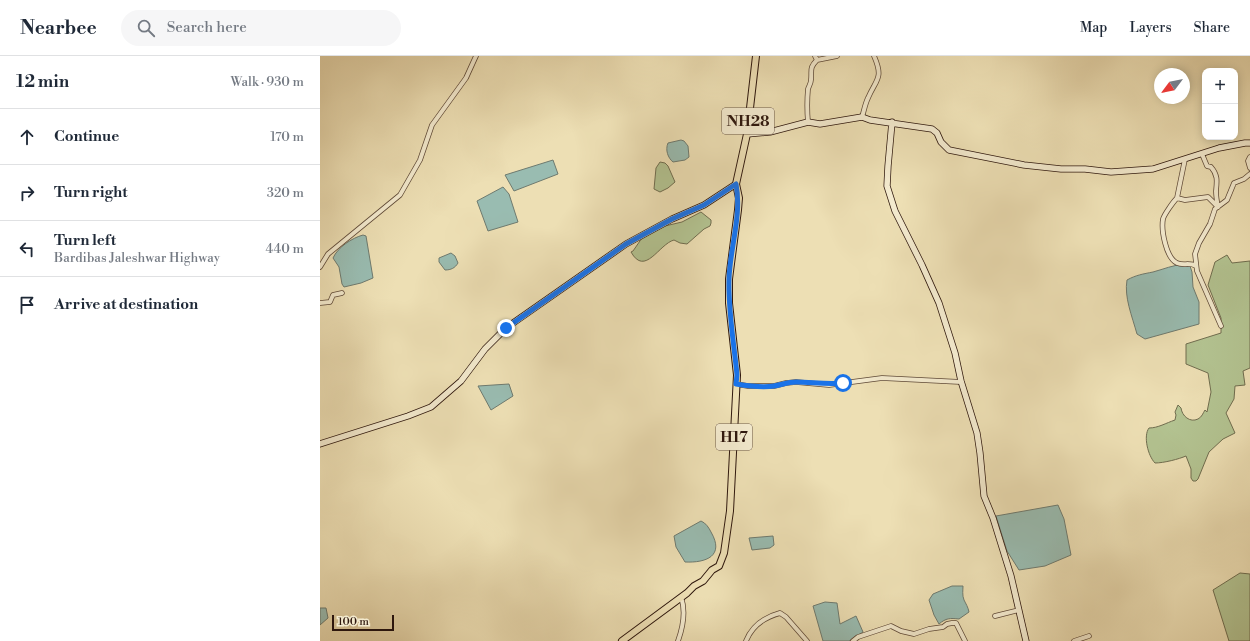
<!DOCTYPE html>
<html lang="en">
<head>
<meta charset="utf-8">
<style>
	body { margin:0; font-family:"Libre Bodoni",serif; background:#f6f6f7; color:#1f2937 }
	.controls { position:absolute; right:12px; top:12px; display:grid; overflow:hidden; border-radius:8px; box-shadow:0 2px 10px #0003 }
	.controls button { width:36px; height:36px; display:grid; place-items:center; padding:0; border:0; border-bottom:1px solid #e0e1e3; background:#fff; color:#1f2937; font:20px sans-serif }
	.compass { position:absolute; left:834px; top:12px; width:36px; height:36px; border-radius:50%; background:#fff; box-shadow:0 2px 10px #0003; rotate:238deg }
	.scale { position:absolute; left:12px; bottom:10px; width:62px; box-sizing:border-box; padding-left:4px; border:2px solid #2e170d; border-top:0; font-size:11px; line-height:14px; white-space:nowrap; color:#2e170d; -webkit-text-stroke:3px #f3eace; paint-order:stroke }
	.stop { position:absolute; width:12px; height:12px; margin:-9px; border:3px solid #1a73e8; border-radius:50%; background:#fff }
	.stop.end { background:#1a73e8; border-color:#fff; box-shadow:0 1px 4px #0008 }
	.list { margin:0; padding:0; list-style:none }
	h2 { display:flex; justify-content:space-between; align-items:center; height:52px; margin:0; padding:0 16px; font-size:17px }
	h2 small { font-size:13px; font-weight:400; color:#747a83 }
	.list li { display:grid; grid-template-columns:26px 1fr auto; gap:12px; align-items:center; box-sizing:border-box; height:56px; padding:0 16px; border-top:1px solid #e0e1e3 }
	.list b { display:block; font-size:15px; white-space:nowrap }
	.list p { margin:0; font-size:13px; white-space:nowrap; color:#747a83 }
	.list em { font-size:13px; font-style:normal; color:#747a83 }
	.icon { flex:none; width:22px; height:22px; fill:none; stroke:currentColor; stroke-width:2; stroke-linecap:round; stroke-linejoin:round }
	.map { position:relative; flex:none; width:930px; height:585px; overflow:hidden }
	header { display:flex; align-items:center; gap:24px; box-sizing:border-box; height:56px; padding:0 20px; background:#fff; border-bottom:1px solid #e0e1e3 }
	header strong { font-size:19px }
	nav { display:flex; gap:22px; margin-inline-start:auto; font-size:14px }
	.search { width:280px; height:36px; background:#f6f6f7; display:flex; align-items:center; gap:10px; box-sizing:border-box; padding:0 14px; border-radius:22px; color:#747a83; font-size:15px }
	main { display:flex }
	aside { flex:1; background:#fff }
	.map>svg:first-child { display:block }
</style>
</head>
<body>
<header>
<strong>Nearbee</strong>
<div class="search"><svg class="icon" aria-label="search" viewBox="0 0 24 24"><circle cx="10" cy="10" r="6"/><path d="M15 15l6 6"/></svg>Search here</div>
<nav><a>Map</a><a>Layers</a><a>Share</a></nav>
</header>
<main>
<aside>
<h2>12 min<small>Walk · 930 m</small></h2>
<ul class="list">
<li><svg class="icon" aria-label="ahead" viewBox="0 0 24 24"><path d="M12 20V5M6 11l6-6 6 6"/></svg><div><b>Continue</b></div><em>170 m</em></li>
<li><svg class="icon" aria-label="right" viewBox="0 0 24 24"><path d="M7 20v-9h11M14 6l5 5-5 5"/></svg><div><b>Turn right</b></div><em>320 m</em></li>
<li><svg class="icon" aria-label="left" viewBox="0 0 24 24"><path d="M17 20v-9H6M10 6l-5 5 5 5"/></svg><div><b>Turn left</b><p>Bardibas Jaleshwar Highway</p></div><em>440 m</em></li>
<li><svg class="icon" aria-label="arrive" viewBox="0 0 24 24"><path d="M6 21V4h12l-3 4 3 4H6"/></svg><div><b>Arrive at destination</b></div></li>
</ul>
</aside>
<div class="map">
<svg width="930" height="585" viewBox="0 0 930 585">
	<rect width="100%" height="100%" fill="#eddfb4"/>
	<filter id="stains"><feTurbulence type="fractalNoise" baseFrequency=".005" numOctaves="4"/><feColorMatrix values="0 0 0 0 .2 0 0 0 0 .09 0 0 0 0 .02 0 0 0 .5 -.17"/></filter>
	<radialGradient id="worn" r=".72"><stop offset=".6" stop-color="#630" stop-opacity="0"/><stop offset="1" stop-color="#630" stop-opacity=".3"/></radialGradient>
	<!-- green -->
	<path fill="#b3c391" stroke="#706d4f" d="M340 106 345 107 348 110 355 126 348 132 340 136 334 133 336 112Z
		M381 156 391 164V167L390 170 384 173 367 188 360 187 354 184C339 188 325 221 311 196L313 195 322 182 345 170 362 166Z
		M907 199 912 207 930 205V312L923 315 925 329 915 330 914 343 906 357 915 377 903 383 889 396 878 423 876 425H873L871 422V413L866 400C859 403 844 407 835 407 828 400 823 380 829 372 838 372 846 367 855 364L856 359 855 356 858 349 861 352C862 360 870 367 878 363 882 361 883 357 885 354L887 356 891 336 888 317 866 308V288L901 277V262L888 229 895 206Z
		M920 517 930 518V585H909L893 534Z"/>
	<!-- water -->
	<path fill="#99bcb1" stroke="#6e7a6f" d="M361 84 364 85 368 90 369 101 365 104 353 106C348 102 345 94 348 87Z
		M233 104 238 118 194 135 185 119Z
		M183 131 189 138 198 166 168 175 157 145Z
		M43 179 46 180 53 222 41 227 24 231 22 228 19 211 13 202C18 191 32 182 43 179Z
		M131 197 135 200 138 207C135 212 131 214 125 214L119 206V202Z
		M865 208 870 210 872 216 873 231 879 246V268L825 283 817 278C812 260 804 241 807 224 816 219 823 218 833 216 844 213 853 209 865 208Z
		M189 328 193 340 171 354 158 330Z
		M738 449 744 463 751 499 725 510 699 514 687 495 676 460Z
		M381 465C386 467 389 472 391 476 405 500 386 507 365 506L356 491 354 480Z
		M453 480 454 489 450 492 432 494 429 482Z
		M632 530H643C643 534 642 539 644 544 646 548 648 551 649 556L639 563C630 562 626 562 619 568L614 559 609 544 613 538Z
		M505 546 517 547 520 568 536 560 543 576 529 585H503L493 550Z
		M0 552H6L8 562 0 569Z"/>
	<g fill="none" stroke-linecap="round" stroke-linejoin="round">
		<defs>
			<path id="street" d="M497 4 517 0
				M542 61C544 55 545 48 548 42 556 23 564 23 554 0
				M488 66C487 55 487 44 488 33 489 30 491 27 491 24 492 14 489 12 497 4L495 0
				M882 98 887 110 891 111C898 119 897 125 896 135 896 140 897 146 898 151
				M930 101 928 105 930 112
				M865 103 857 142 865 144 888 141 898 151
				M857 142C853 146 844 159 843 163 841 174 846 202 857 207 863 210 870 206 876 210
				M0 211 8 198 80 139 100 104 112 69 146 22 156 0
				M0 247 10 246 13 239 22 237
				M901 270 877 215 875 198 879 187 890 168 895 153 907 144 914 127 924 123 930 118
				M416 328 428 330H454L466 327 476 326 509 329 562 322 641 326
				M675 560 699 554
				M358 585C363 571 366 555 361 541
				M426 585C432 570 445 561 460 557L466 561 487 585
				M533 585 538 581 571 570 581 575 594 578 609 573 623 571 627 568 632 567H636L645 585
				M754 585 769 580"/>
			<path id="secondary" d="M572 66 568 110 567 130 575 155 602 209 619 247 635 297 641 325 657 377 660 397 664 440 673 462 691 520 706 585
				M427 78 450 76 488 66 500 68 542 61 550 64 612 73 617 77 621 86 629 94 704 109 741 113H765L791 116 833 113 899 92 925 87H930
				M0 388 88 360 111 351 141 325 165 293 186 272 306 188 352 163 384 149 416 128"/>
			<path id="primary" d="M302 585 367 537 374 530 383 525 392 514 399 510 404 497 410 455 417 319 409 247V223L418 154 419 142 416 128 427 78 436 0"/>
		</defs>
		<!-- street casing -->
		<use href="#street" stroke="#5e4937" stroke-width="5.5"/>
		<!-- secondary casing -->
		<use href="#secondary" stroke="#2e170d" stroke-width="7"/>
		<!-- primary casing -->
		<use href="#primary" stroke="#2e170d" stroke-width="8"/>
		<!-- street -->
		<use href="#street" stroke="#f3eace" stroke-width="4"/>
		<!-- secondary -->
		<use href="#secondary" stroke="#f3eace" stroke-width="5.5"/>
		<!-- primary -->
		<use href="#primary" stroke="#eddfb4" stroke-width="6"/>
	</g>
	<g fill="none" stroke-linecap="round" stroke-linejoin="round">
		<!-- route -->
		<path stroke="#1a73e8" stroke-width="5" d="M186 272 306 188 352 163 384 149 416 128C422 160 410 191 409 223 408 255 414 287 417 319L416 328C428 330 442 332 454 330 461 329 468 326 476 326 492 326 507 329 523 327"/>
	</g>
	<g text-anchor="middle" stroke-width="3.5" stroke-linejoin="round" paint-order="stroke">
		<!-- shield labels -->
		<g fill="#f3eace" stroke="#695647" stroke-width="1">
			<rect x="402" y="52" width="52" height="26" rx="3"/>
			<rect x="396" y="368" width="36" height="26" rx="3"/>
		</g>
		<g font-size="15" font-weight="bold" fill="#2e170d">
			<text x="428" y="70">NH28</text>
			<text x="414" y="386">H17</text>
		</g>
	</g>
	<rect width="100%" height="100%" filter="url(#stains)"/>
	<rect width="100%" height="100%" fill="url(#worn)"/>
</svg>
<div class="controls">
<button>+</button>
<button>−</button>
</div>
<svg class="compass" viewBox="-18 -18 36 36"><path d="M0-13l5 13h-10z" fill="#e53935"/><path d="M0 13l5-13h-10z" fill="#747a83"/></svg>
<div class="scale">100 m</div>
<div class="stop" style="left:523px;top:327px"></div>
<div class="stop end" style="left:186px;top:272px"></div>
</div>
</main>
</body>
</html>
